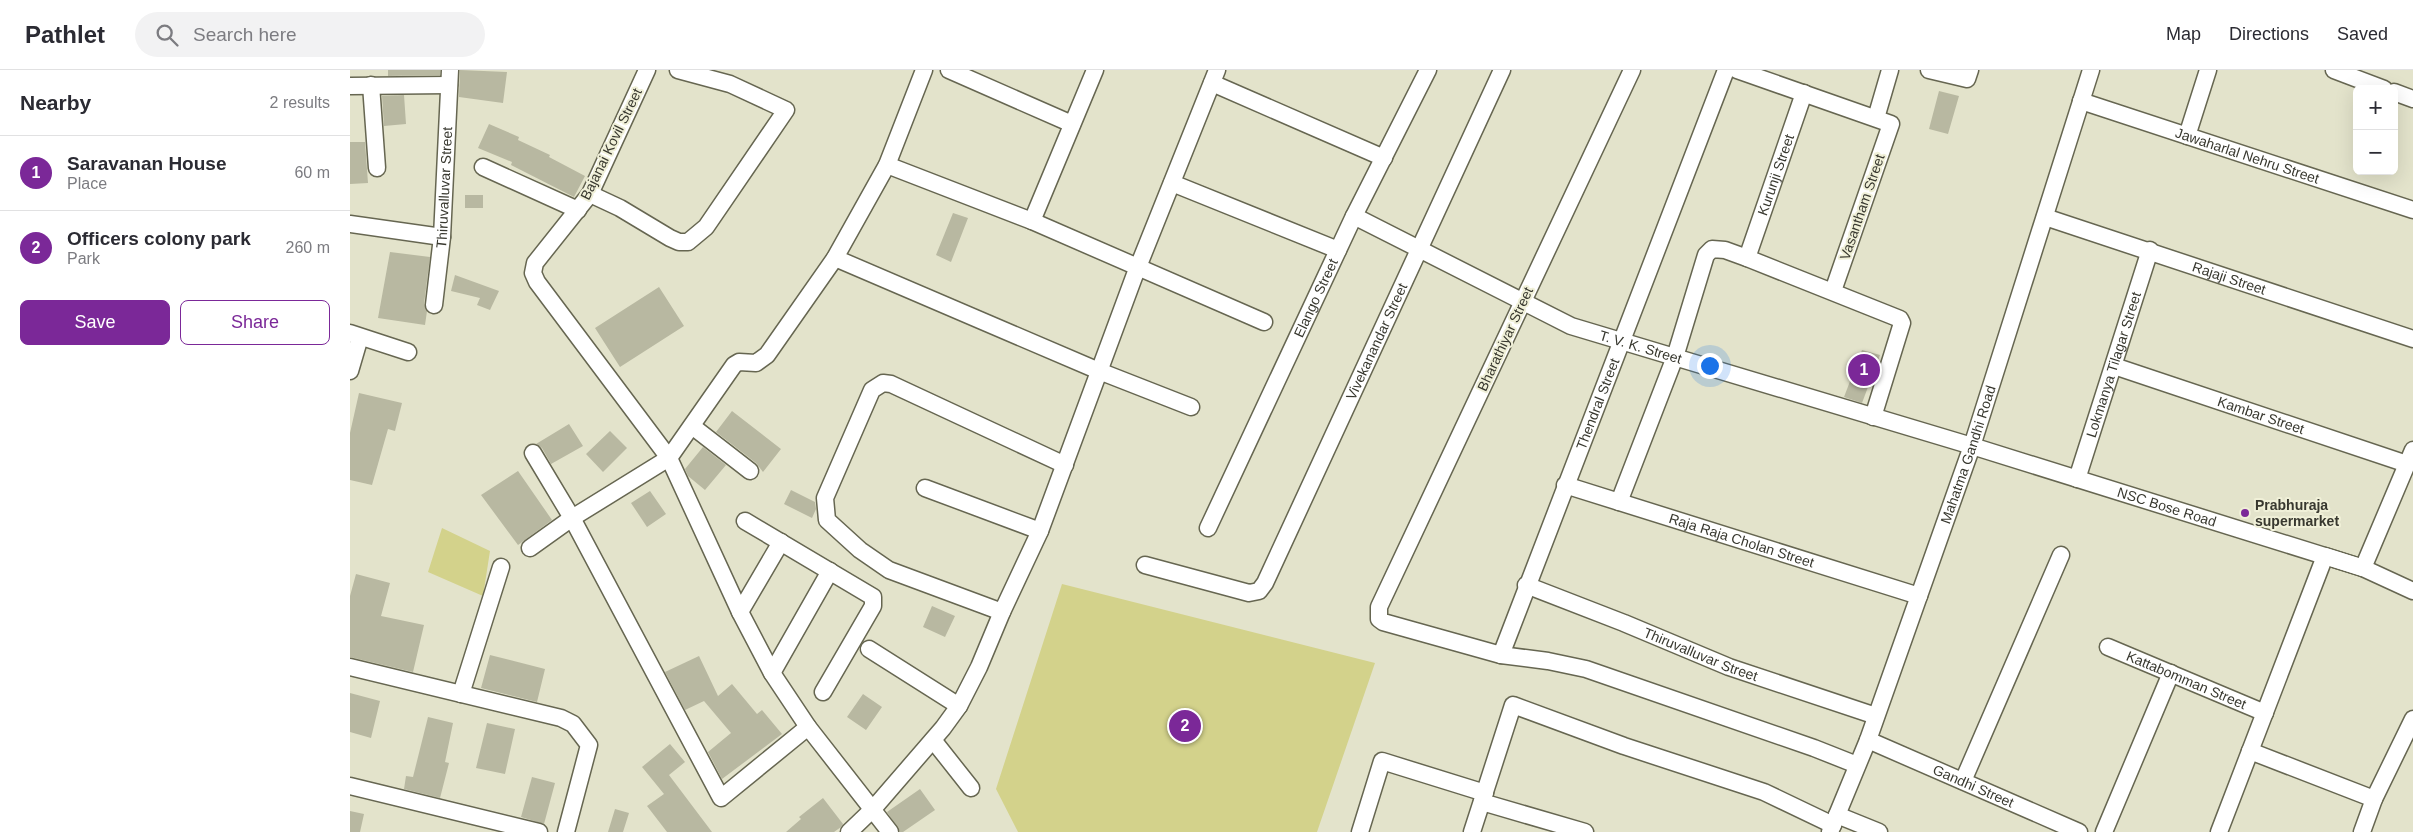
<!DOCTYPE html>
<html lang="en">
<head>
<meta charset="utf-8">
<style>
	body { margin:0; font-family:Arial,sans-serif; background:#f2f2f3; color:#2b2b33 }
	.controls { position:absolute; right:15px; top:15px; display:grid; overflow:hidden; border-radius:8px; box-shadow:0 5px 20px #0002 }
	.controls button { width:45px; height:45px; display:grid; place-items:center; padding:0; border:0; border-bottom:1px solid #e1e1e2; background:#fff; color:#2b2b33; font:25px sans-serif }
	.you { position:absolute; left:1359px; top:295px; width:18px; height:18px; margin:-12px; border:4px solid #fff; border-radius:50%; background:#1a73e8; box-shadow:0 0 0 8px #1a73e833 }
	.badge { display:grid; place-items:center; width:32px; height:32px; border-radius:50%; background:#7b2898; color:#fff; font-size:16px; font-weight:700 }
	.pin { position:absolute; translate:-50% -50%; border:2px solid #fff; box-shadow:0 1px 5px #0006 }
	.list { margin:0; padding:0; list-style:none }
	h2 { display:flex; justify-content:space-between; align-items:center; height:65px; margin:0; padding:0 20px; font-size:21px }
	h2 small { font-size:16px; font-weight:400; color:#7c7c81 }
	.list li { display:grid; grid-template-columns:32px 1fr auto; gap:15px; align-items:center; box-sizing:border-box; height:75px; padding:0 20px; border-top:1px solid #e1e1e2 }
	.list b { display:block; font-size:19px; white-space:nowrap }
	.list p { margin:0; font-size:16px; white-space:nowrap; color:#7c7c81 }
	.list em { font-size:16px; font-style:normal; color:#7c7c81 }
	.actions { display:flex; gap:10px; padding:15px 20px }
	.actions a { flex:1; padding:11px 0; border:1px solid #7b2898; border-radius:8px; text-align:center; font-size:18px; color:#7b2898 }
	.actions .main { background:#7b2898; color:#fff }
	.icon { flex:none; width:28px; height:28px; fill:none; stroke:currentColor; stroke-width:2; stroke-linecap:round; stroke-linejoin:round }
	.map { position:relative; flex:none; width:2063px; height:762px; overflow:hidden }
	header { display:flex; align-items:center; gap:30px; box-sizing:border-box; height:70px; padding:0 25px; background:#fff; border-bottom:1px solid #e1e1e2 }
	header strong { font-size:24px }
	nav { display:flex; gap:28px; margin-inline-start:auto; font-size:18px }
	.search { width:350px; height:45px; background:#f2f2f3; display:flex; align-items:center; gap:12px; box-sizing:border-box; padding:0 18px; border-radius:28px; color:#7c7c81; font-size:19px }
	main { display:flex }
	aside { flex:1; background:#fff }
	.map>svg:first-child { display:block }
</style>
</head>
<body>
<header>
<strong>Pathlet</strong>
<div class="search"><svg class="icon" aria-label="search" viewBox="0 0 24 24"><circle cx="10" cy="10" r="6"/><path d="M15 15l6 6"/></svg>Search here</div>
<nav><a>Map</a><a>Directions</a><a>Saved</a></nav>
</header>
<main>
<aside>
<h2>Nearby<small>2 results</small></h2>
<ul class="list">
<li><span class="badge">1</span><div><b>Saravanan House</b><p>Place</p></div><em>60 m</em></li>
<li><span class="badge">2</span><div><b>Officers colony park</b><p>Park</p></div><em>260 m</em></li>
</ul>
<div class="actions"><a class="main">Save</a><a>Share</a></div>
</aside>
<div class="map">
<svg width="2063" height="762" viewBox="0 0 2063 762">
	<rect width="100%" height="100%" fill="#e3e3cb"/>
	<!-- green -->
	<path fill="#d3d28b" d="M92 458 140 481 133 526 78 502Z
		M712 514 1025 593 967 762H668L646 719Z"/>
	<!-- building -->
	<path fill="#b8b8a1" d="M38 0H90V5L38 6Z
		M110 0 157 2 153 33 109 27Z
		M1589 21 1609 26 1598 64 1579 59Z
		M54 25 56 54 34 56 32 26Z
		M139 54 169 67 168 70 200 85 199 87 235 106 224 127 161 95 162 92 128 78Z
		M0 72H15L18 113 0 114Z
		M115 125H133V138H115Z
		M603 143 618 148 601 192 586 185Z
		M40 182 80 187 74 234 77 241 75 255 28 248Z
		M105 205 149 221 140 240 127 235 130 228 101 221Z
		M309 217 334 256 270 297 245 258Z
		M1512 280 1530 285 1512 333 1494 327Z
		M9 323 52 333 45 361 38 359 22 415 0 410V363Z
		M382 341 431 379 413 402 406 393 366 362Z
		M219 354 233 376 201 394 192 378 186 374Z
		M260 361 277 378 253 402 236 384Z
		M353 377 376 395 355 420 338 406 335 399Z
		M168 401 202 450 168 475 131 425Z
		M441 420 465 432 466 439 462 448 434 434Z
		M300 421 316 444 297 457 281 433Z
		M6 504 40 513 31 546 74 555 63 602 0 587V526Z
		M582 536 605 546 595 567 573 557Z
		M140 585 195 599 187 632 131 618Z
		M349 586 368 626 382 614 407 644 412 640 432 664 372 709 358 682 381 663 354 631 335 640 315 602Z
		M0 623 30 631 21 668 0 662Z
		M513 624 532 637 516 660 497 647Z
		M78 647 103 653 95 692 99 693 90 728 54 719 56 706 63 707Z
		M137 653 165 659 155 704 126 698Z
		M320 674 335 692 319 705 362 762H317L297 736 314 724 292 697Z
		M182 707 205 713 194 754 171 747Z
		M570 719 585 740 553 762H550L537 742Z
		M473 728 493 754 491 757 484 762H436L451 749 449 747Z
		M265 739 279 743 273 762H258Z
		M0 741 14 744 10 762H0Z"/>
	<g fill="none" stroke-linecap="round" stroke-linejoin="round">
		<defs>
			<g id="minor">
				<path d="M297 0 240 124 185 193 183 203 187 212 319 388 390 542 422 603 458 657 540 762"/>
				<path d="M599 0 722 54"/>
				<path d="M1282 0 1029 537V549L1033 552 1151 585 1198 591 1236 599 1464 678 1507 695"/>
				<path d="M1387 0 1541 54 1483 221"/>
				<path d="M1579 0 1617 9 1620 0"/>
				<path d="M1984 0 2034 19"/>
				<path d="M862 13 1034 88"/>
				<path d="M21 15 27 98"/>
				<path d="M0 16 99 15"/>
				<path d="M2044 22 2063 29"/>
				<path id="s1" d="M1731 31 2063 140"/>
				<path d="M1526 48 1540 0"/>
				<path d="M1837 66 1858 0"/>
				<path d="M537 95 682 151 745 0"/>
				<path d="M133 97 228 140"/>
				<path d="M822 113 988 180"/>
				<path d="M240 124 270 138 320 168 329 172H338L356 157 436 40 380 14 328 0"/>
				<path id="s2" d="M1004 146 1221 256 1622 376 2013 498"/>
				<path id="s3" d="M1695 147 2063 269"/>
				<path d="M682 151 914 252"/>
				<path d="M0 154 92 167"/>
				<path d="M485 188 749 301 841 337"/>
				<path id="s4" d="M1397 188 1454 23"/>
				<path id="s5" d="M84 235 92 167 100 0"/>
				<path d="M0 263 58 282"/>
				<path id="s6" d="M1764 296 2057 394"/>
				<path d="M0 301 10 267"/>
				<path d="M342 356 400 401"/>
				<path d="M183 383 222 448 371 728 458 657"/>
				<path id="s7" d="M1727 409 1800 180"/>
				<path id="s8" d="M1215 415 1569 526"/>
				<path d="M575 418 690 461"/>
				<path d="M1269 432 1325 287 1356 185 1362 179 1375 180 1397 188 1550 249 1552 253 1523 347"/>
				<path d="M395 451 523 527V536L473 622"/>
				<path id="s9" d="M858 458 1004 146 1078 0"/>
				<path d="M180 478 222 448 319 388 384 295 389 292 406 293 417 285 485 188 537 95 574 0"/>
				<path id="s10" d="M795 495 899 523 909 521 915 513 1152 0"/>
				<path d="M2013 498 2063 380"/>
				<path id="s11" d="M1176 515 1274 553 1379 597 1526 646"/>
				<path d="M390 542 431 472"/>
				<path d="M652 542 539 500 510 480 477 450 475 428 522 320 533 313 541 314 715 395"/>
				<path id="s12" d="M1758 577 1915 643"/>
				<path d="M519 579 609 636"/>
				<path id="s13" d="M1151 585 1376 0"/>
				<path d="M0 597 211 648 223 654 239 675 216 762"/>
				<path d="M422 603 480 501"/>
				<path d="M111 624 151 497"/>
				<path d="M583 670 621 718"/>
				<path id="s14" d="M1518 670 1729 762"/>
				<path d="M1900 681 2024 729"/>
				<path d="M1613 711 1711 485"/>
				<path d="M0 716 189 762"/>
				<path d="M1132 732 1235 762"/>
				<path d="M1487 745 1529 762"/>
				<path d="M499 762 523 739 593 658 609 636 629 597 652 542 690 461 784 207 867 0"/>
				<path d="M1010 762 1032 691 1135 723"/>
				<path d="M1122 762 1163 635 1274 676 1414 722 1483 755"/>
				<path id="s15" d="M1480 762 1518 670 1622 376 1741 0"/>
				<path d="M1754 762 1821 603"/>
				<path d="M1869 762 1975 486 2013 498 2063 521"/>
				<path d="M2012 762 2024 729 2063 649"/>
			</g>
		</defs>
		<!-- minor casing -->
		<use href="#minor" stroke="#666651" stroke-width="19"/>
		<!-- minor -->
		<use href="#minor" stroke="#fff" stroke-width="16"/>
	</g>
	<!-- markers -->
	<circle fill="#7b2898" stroke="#f0f0d8" stroke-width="2" cx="1895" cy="443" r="5"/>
	<g text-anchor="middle" stroke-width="4" stroke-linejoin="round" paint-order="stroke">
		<!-- street labels -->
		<g font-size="14" fill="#38382f" stroke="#f0f0d8">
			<text transform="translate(261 74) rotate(-64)" y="5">Bajanai Kovil Street</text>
			<text dy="5" stroke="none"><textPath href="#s1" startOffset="175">Jawaharlal Nehru Street</textPath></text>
			<text dy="5" stroke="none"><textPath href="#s4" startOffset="88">Kurunji Street</textPath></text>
			<text dy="5" stroke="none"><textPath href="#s5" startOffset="118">Thiruvalluvar Street</textPath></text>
			<text transform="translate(1512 137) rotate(-71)" y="5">Vasantham Street</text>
			<text dy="5" stroke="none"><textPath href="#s3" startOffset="194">Rajaji Street</textPath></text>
			<text dy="5" stroke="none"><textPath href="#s9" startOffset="254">Elango Street</textPath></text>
			<text transform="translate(1155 269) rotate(-65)" y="5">Bharathiyar Street</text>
			<text dy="5" stroke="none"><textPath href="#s10" startOffset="394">Vivekanandar Street</textPath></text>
			<text dy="5" stroke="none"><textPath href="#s2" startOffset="316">T. V. K. Street</textPath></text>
			<text dy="5" stroke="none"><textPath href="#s7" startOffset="120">Lokmanya Tilagar Street</textPath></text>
			<text dy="5" stroke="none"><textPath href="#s13" startOffset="269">Thendral Street</textPath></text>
			<text dy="5" stroke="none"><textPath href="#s6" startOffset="155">Kambar Street</textPath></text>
			<text dy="5" stroke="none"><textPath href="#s15" startOffset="402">Mahatma Gandhi Road</textPath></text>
			<text dy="5" stroke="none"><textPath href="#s2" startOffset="866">NSC Bose Road</textPath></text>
			<text dy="5" stroke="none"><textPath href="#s8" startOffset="185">Raja Raja Cholan Street</textPath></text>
			<text dy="5" stroke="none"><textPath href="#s11" startOffset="188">Thiruvalluvar Street</textPath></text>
			<text dy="5" stroke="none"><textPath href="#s12" startOffset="85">Kattabomman Street</textPath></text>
			<text dy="5" stroke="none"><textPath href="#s14" startOffset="115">Gandhi Street</textPath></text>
		</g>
		<!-- poi labels -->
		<g font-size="14" font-weight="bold" fill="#38382f" stroke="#f0f0d8" text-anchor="start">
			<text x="1905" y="440">Prabhuraja<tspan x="1905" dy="16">supermarket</tspan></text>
		</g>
	</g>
</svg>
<div class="controls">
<button>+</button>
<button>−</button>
</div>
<div class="you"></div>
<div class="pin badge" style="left:1514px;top:300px">1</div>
<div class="pin badge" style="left:835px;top:656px">2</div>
</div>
</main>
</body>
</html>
